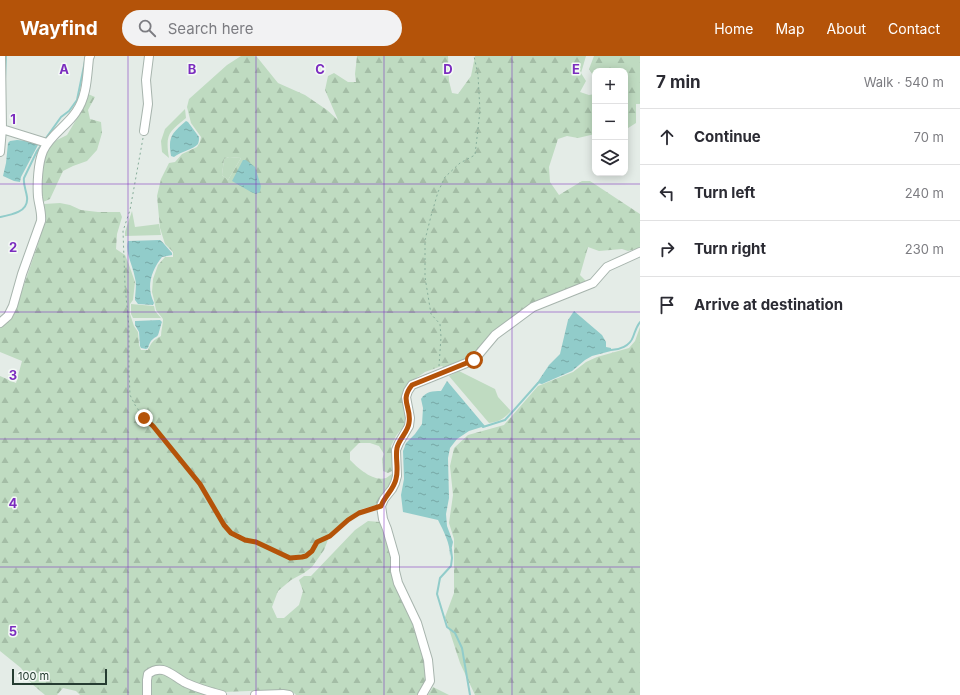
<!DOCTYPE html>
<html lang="en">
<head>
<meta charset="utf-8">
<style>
	body { margin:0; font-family:Inter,sans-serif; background:#f2f2f3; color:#2b2b33 }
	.controls { position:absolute; right:12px; top:12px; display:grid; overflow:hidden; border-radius:8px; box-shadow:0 2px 10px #0003 }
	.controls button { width:36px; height:36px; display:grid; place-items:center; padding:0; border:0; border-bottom:1px solid #e1e1e2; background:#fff; color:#2b2b33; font:20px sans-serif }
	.scale { position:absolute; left:12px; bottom:10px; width:95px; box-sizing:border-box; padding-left:4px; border:2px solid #253c31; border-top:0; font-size:11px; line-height:14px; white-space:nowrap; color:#253c31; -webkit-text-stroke:3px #f4f9f6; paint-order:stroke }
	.stop { position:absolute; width:12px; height:12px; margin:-9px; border:3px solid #b45309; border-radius:50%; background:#fff }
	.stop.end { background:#b45309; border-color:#fff; box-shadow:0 1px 4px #0008 }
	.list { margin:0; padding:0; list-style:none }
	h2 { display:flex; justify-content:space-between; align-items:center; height:52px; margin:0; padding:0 16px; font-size:17px }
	h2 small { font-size:13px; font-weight:400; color:#7c7c81 }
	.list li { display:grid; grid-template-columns:26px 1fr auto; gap:12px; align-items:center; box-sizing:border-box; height:56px; padding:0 16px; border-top:1px solid #e1e1e2 }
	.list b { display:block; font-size:15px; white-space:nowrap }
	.list em { font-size:13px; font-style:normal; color:#7c7c81 }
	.icon { flex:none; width:22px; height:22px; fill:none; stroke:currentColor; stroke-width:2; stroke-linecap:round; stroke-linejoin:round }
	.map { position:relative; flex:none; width:640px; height:639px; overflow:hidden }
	header { display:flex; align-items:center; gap:24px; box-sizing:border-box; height:56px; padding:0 20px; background:#b45309; color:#fff }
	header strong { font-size:19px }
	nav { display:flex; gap:22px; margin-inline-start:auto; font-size:14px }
	.search { width:280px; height:36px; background:#f2f2f3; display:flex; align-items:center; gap:10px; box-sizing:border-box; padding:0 14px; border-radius:22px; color:#7c7c81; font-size:15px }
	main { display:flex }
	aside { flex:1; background:#fff }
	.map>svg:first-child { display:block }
</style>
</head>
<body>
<header>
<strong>Wayfind</strong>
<div class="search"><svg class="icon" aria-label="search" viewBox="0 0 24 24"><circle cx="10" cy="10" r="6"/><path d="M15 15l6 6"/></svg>Search here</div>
<nav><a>Home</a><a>Map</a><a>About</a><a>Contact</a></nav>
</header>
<main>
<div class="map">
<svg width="640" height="639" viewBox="0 0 640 639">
	<defs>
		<pattern id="forest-firs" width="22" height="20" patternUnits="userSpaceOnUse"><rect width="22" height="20" fill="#bfdbc1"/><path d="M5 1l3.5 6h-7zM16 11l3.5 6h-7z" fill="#a4bda6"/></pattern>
		<pattern id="water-ripples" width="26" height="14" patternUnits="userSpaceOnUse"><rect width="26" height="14" fill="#91ccca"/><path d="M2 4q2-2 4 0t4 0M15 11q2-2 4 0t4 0" fill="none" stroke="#76a7a5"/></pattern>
	</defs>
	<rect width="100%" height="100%" fill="#e4ece7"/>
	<!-- green -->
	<path fill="#bfdbc1" d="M185 53 186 62C169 76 165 78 169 102L162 96 161 85 165 73Z
		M229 101 241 102 228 124 222 119 224 103Z
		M132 155 135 171 159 168 161 179 125 180V176Z
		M131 248 154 250 155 255 161 262H133L131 258Z
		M459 315 495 333 498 341 511 355C504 363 499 366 489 367L449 320Z"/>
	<!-- forest -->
	<path fill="url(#forest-firs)" fill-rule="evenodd" d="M241 0H254L257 1 278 27 305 39 327 54 338 64 325 34 328 20 334 17 348 26H356L355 18 357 0H448L449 25 452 37 458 38 471 20 475 0H586L581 17 586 25 580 36 589 39 595 38V78L578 82 567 80 558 83 549 111 550 126 559 139 582 125H590L640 158V192L628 195 622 193 599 195 588 191 580 219 586 225 579 230 530 249 470 304 445 313 442 310 425 316 412 325 406 367 396 380 391 390 393 402 394 414 388 417 383 415 382 403 384 398 379 390 370 387H359L350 396V404C358 412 373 426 386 422 388 421 391 418 394 417V425L379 448 359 454 348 462 331 476 324 494 312 511 304 517 291 524 278 535 272 551 277 562H284L299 549 303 535 299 524 304 520H311L355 474 368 465 380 466 386 479 424 603 427 624 419 639H296L294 637 277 634 223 636 209 632 156 611H151L146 616 145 639H80L76 635 63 632 57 639H45L32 628 21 612 0 595V320L16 327 22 305 0 296V270L13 261 39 185 44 161V148L60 147 70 149 81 154 98 156H120L122 161 117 178 116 193 125 199 128 206 135 226 133 244 130 248V258L134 270 138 276 139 289 141 294H148C151 287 153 284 161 280 161 274 163 269 163 263L156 254 154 244 152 236 153 223 158 209 165 201H173V196L165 188 160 172 157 140 161 123 169 107 175 106 182 98 197 91 200 86 201 81 191 67 187 51 189 43 227 9ZM229 101 241 102 228 124 222 119 224 103Z
		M594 0H640V48H636V67L625 74V15H595V22L594 21 589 13Z
		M88 38 95 41 88 54 90 63 101 66 102 77 97 94 87 105 73 110 63 115 50 143 43 146 41 134 42 115 45 95 57 84 67 79 76 64 79 54Z
		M640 271V639H475L460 607 445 561 454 537V483L449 467 453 439 450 410 454 392 468 379 504 369 538 330 573 316 586 306 597 301 629 292 635 285Z
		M154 617H162L213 639H150V620Z
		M433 631 449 639H428Z"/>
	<!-- water -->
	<path fill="url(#water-ripples)" d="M186 65 188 66 199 81C199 84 199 85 198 88 194 93 180 96 174 101L171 100C168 81 171 78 186 65Z
		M17 84C24 85 33 84 38 89L21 121 20 126 14 125 3 120 6 107 8 87 10 85Z
		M243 104H246L255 111 261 130 260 136 256 138 251 136 232 125Z
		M160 184C162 185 169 194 172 197V199L162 201C151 215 146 231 154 247L153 249 138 248 135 244C135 237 137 229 135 222 133 210 125 197 128 185Z
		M574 255 602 279 606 286V291L611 292V295L592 300 585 304 572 315 542 328 537 327 549 309 560 298 568 264Z
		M160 264 162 266C161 268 159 277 158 279 157 281 155 281 153 283 150 285 149 289 148 292L146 293 141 292 140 290 139 276 135 269V265Z
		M447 325 485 370 469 375 457 383 450 392 448 402 449 442 446 458 447 470 453 486 450 500C450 487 444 476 438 464L403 456 401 439 404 423 403 395 406 387 415 378 422 368 423 352 421 343C426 335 433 335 441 335Z"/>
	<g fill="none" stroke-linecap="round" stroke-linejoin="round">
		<!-- stream -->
		<path stroke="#91ccca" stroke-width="2" d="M5 23 6 0
			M46 82 61 61 69 55 77 44 85 5
			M0 161C11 159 29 156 27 141 26 134 23 128 24 122L37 95 42 88
			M611 294C619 294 630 290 633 281 635 276 636 271 640 266
			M482 370 483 371 505 364 538 327
			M451 493 452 502 451 510 440 522 437 538 447 571 455 577 462 592 470 639"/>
		<defs>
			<path id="minor" d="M2 73 47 87
				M144 75 148 48 146 24 149 0
				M0 96 2 73 1 0
				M0 267 8 260 13 250 22 218 41 165C42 157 39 149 38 141 37 128 38 107 43 95 50 79 67 70 76 56 87 41 87 20 89 2L90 0
				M147 639V624L148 618C153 614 157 613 163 614 171 616 178 623 186 627 197 632 210 636 222 639
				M255 639 283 638 289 639
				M422 639 430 625 428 604 417 567 398 527 395 515V501L387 473 383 463 381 450 384 443 392 433 395 427 397 420 396 394 399 387 409 370 410 362 406 341 408 335 412 329 474 304 495 279 533 251 593 227 607 211 640 196"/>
		</defs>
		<!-- minor casing -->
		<use href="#minor" stroke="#a7b4ad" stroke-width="10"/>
		<!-- path -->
		<path stroke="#87ad9a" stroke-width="1" stroke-dasharray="2 3" stroke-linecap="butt" d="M143 82 130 154 123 175 125 229 129 272V317L130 339 135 349 144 362 153 370 200 428 224 469 231 477 245 484 256 486 290 502 302 501 306 500 312 495 317 486 330 480 348 464 359 457 373 452
			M439 310 441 281 440 268 431 258 425 221V184L431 160 438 136 445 121 460 107 475 99 480 55 478 19 474 0"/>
		<!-- minor -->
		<use href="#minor" stroke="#fff" stroke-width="8"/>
	</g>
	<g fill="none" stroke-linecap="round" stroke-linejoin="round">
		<!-- route -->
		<path stroke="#b45309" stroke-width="5" d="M144 362 153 370 200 428 224 469 231 477 245 484 256 486 290 502 302 501 306 500 312 495 317 486 330 480 348 464 359 457 381 450C385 440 394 433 396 423 399 413 395 402 397 392 399 383 408 376 409 367 412 351 399 345 412 329L474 304"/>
	</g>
	<!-- grid -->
	<path fill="none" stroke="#7b2cbf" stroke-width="1" stroke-opacity="0.55" d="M128 0V639M256 0V639M384 0V639M512 0V639M0 128H640M0 256H640M0 383H640M0 511H640"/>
	<g font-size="13" text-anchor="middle" font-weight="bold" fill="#7b2cbf" stroke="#f4f9f6" stroke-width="3" stroke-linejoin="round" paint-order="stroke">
		<text x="64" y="18">A</text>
		<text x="192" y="18">B</text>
		<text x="320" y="18">C</text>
		<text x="448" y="18">D</text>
		<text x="576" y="18">E</text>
		<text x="13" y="68">1</text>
		<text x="13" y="196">2</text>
		<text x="13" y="324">3</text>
		<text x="13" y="452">4</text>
		<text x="13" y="580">5</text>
	</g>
</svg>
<div class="controls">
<button>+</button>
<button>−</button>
<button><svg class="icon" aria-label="layers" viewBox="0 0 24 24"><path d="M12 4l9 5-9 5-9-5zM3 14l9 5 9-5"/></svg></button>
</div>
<div class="scale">100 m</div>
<div class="stop" style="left:474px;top:304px"></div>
<div class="stop end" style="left:144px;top:362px"></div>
</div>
<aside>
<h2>7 min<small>Walk · 540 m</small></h2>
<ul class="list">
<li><svg class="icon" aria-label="ahead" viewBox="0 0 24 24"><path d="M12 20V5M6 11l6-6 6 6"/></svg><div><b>Continue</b></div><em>70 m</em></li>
<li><svg class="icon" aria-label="left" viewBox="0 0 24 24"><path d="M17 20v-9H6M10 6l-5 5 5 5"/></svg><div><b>Turn left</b></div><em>240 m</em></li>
<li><svg class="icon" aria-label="right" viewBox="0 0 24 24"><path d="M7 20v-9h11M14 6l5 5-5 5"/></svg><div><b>Turn right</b></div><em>230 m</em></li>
<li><svg class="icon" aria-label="arrive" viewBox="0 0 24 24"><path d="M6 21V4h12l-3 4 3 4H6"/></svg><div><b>Arrive at destination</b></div></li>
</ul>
</aside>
</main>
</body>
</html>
